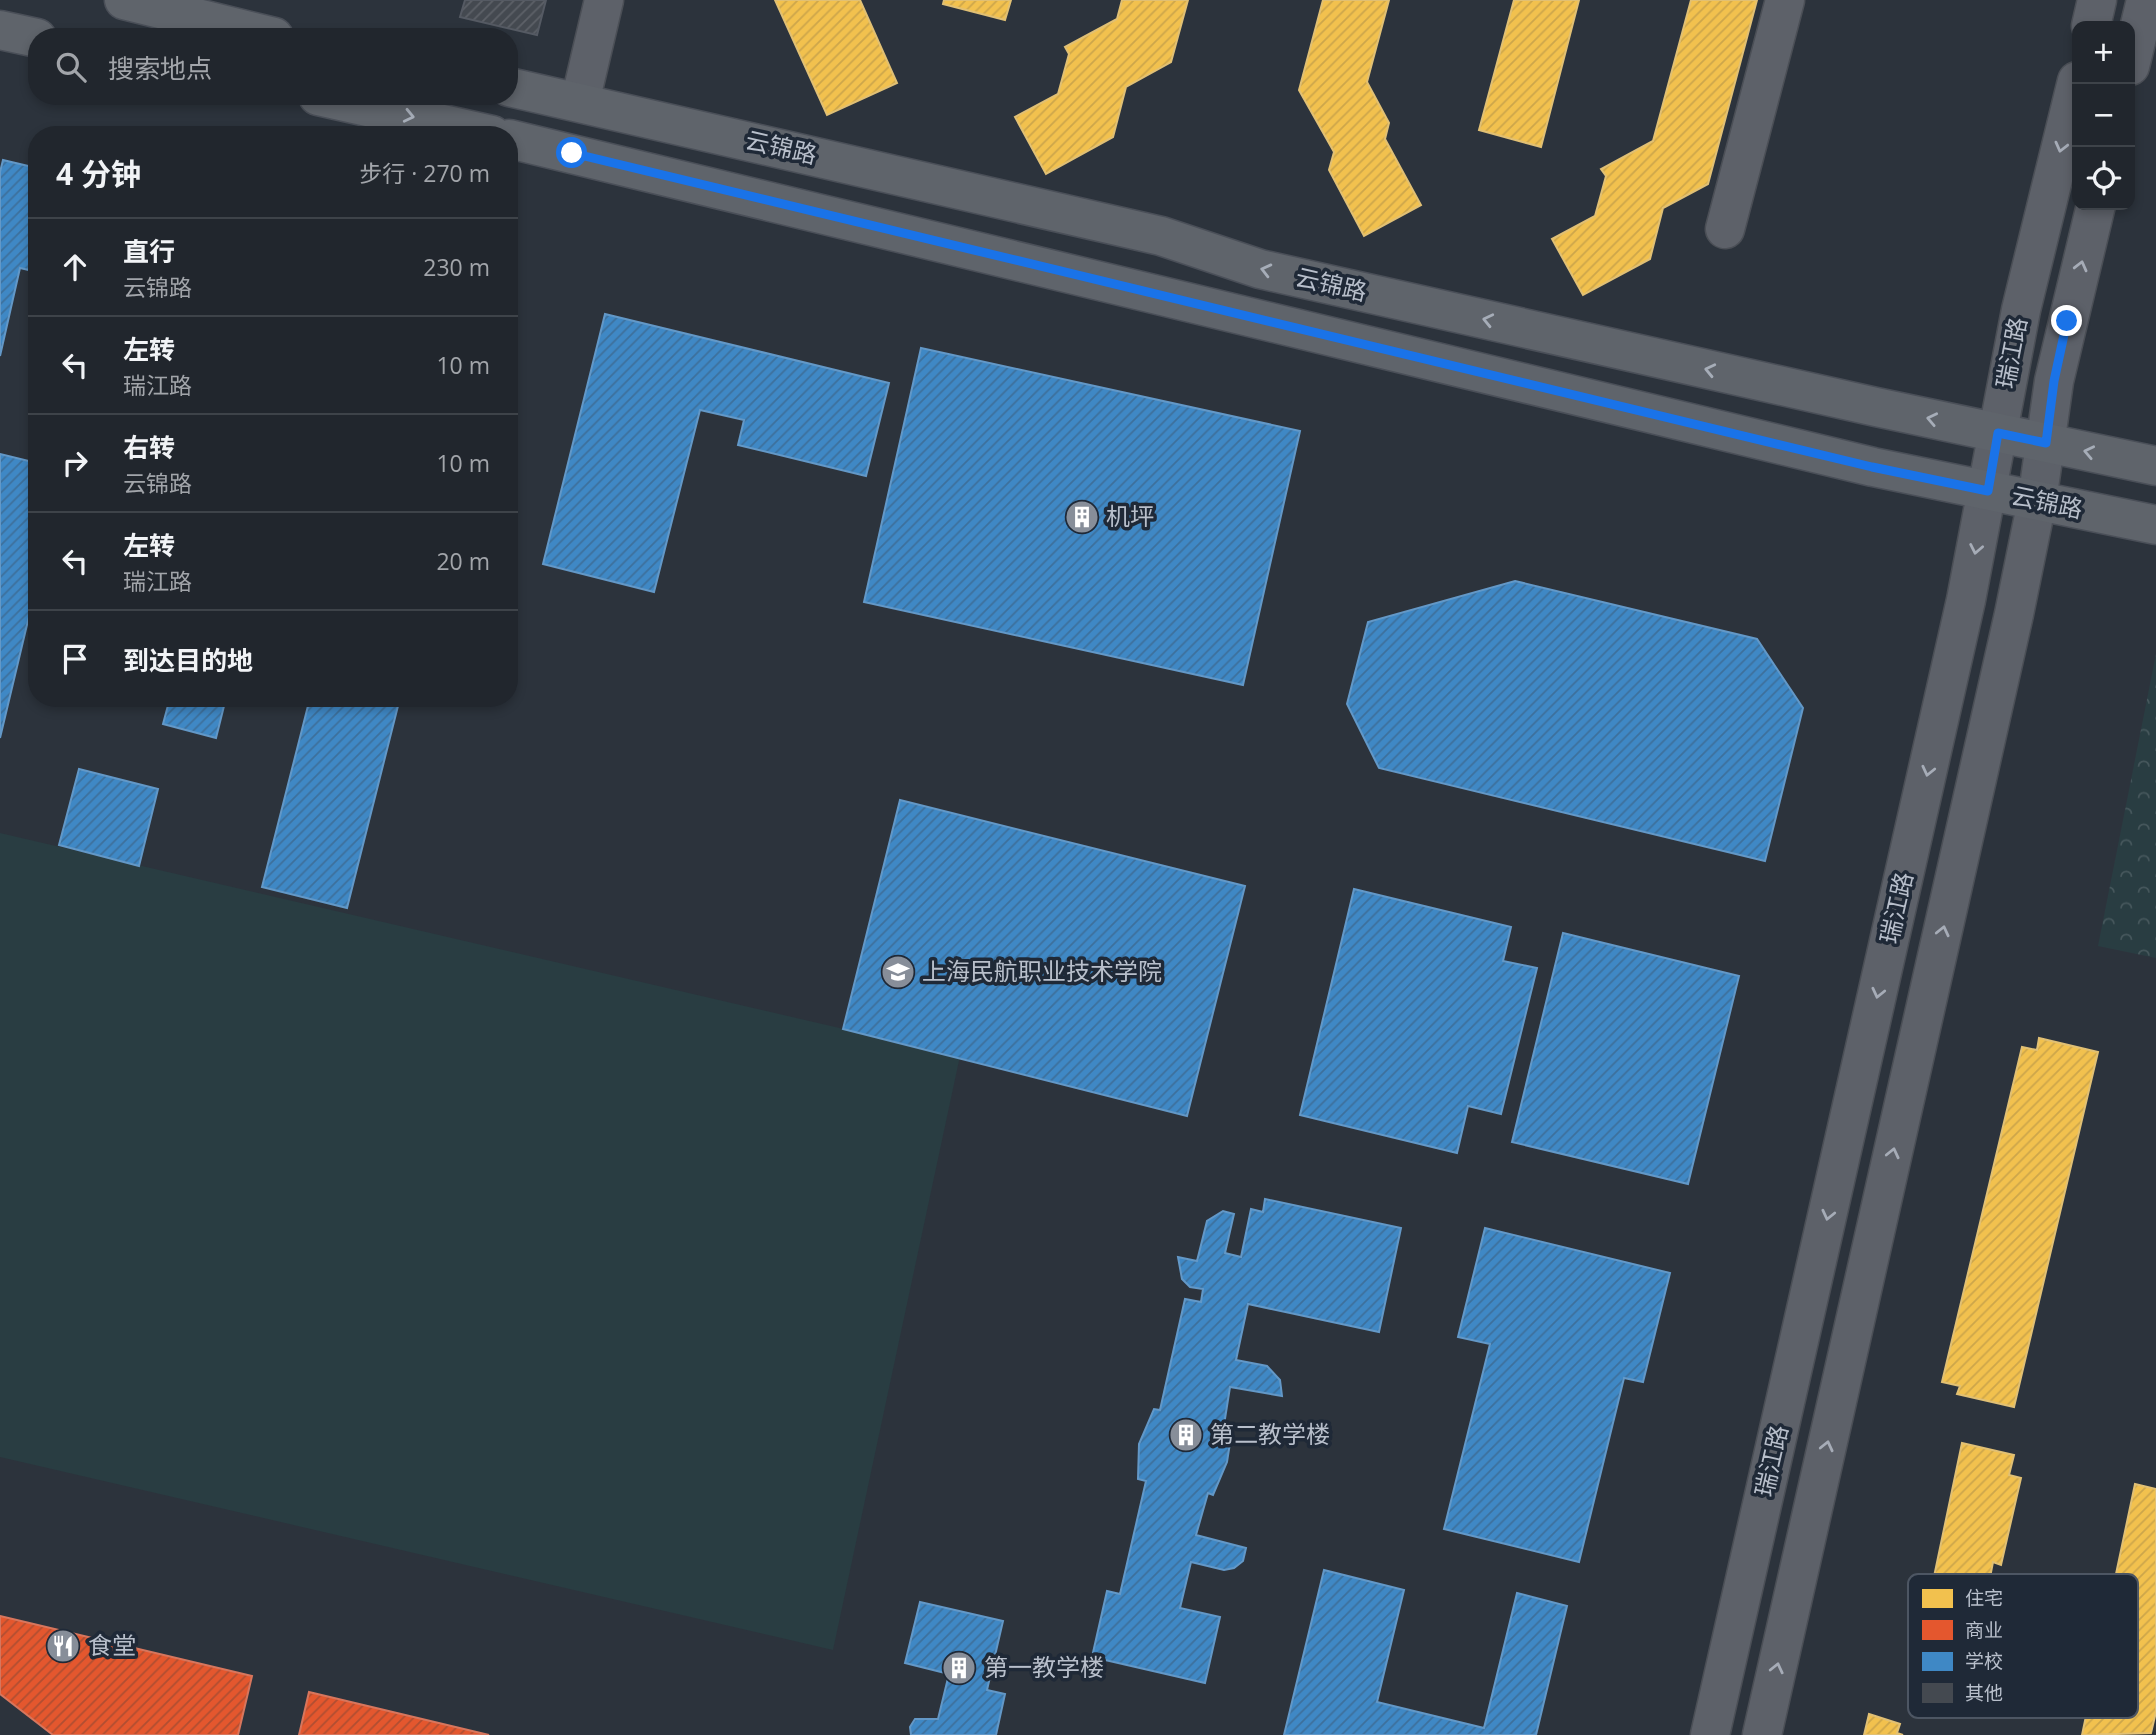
<!DOCTYPE html>
<html lang="zh">
<head>
<meta charset="utf-8">
<style>
	body { margin:0; font-family:"Open Sans","Noto Sans SC",sans-serif; background:#292e35; color:#f1f3f6 }
	.controls { position:absolute; right:21px; top:21px; display:grid; overflow:hidden; border-radius:14px; box-shadow:0 4px 10px #0003 }
	.controls button { width:63px; height:63px; display:grid; place-items:center; padding:0; border:0; border-bottom:2px solid #3e4349; background:#21262d; color:#f1f3f6; font:35px sans-serif }
	.stop { position:absolute; width:21px; height:21px; margin:-16px; border:5px solid #1a73e8; border-radius:50%; background:#fff }
	.stop.end { background:#1a73e8; border-color:#fff; box-shadow:0 2px 7px #0008 }
	.list { margin:0; padding:0; list-style:none }
	h2 { display:flex; justify-content:space-between; align-items:center; height:91px; margin:0; padding:0 28px; font-size:30px }
	h2 small { font-size:23px; font-weight:400; color:#a2a5aa }
	.list li { display:grid; grid-template-columns:46px 1fr auto; gap:21px; align-items:center; box-sizing:border-box; height:98px; padding:0 28px; border-top:2px solid #3e4349 }
	.list b { display:block; font-size:26px; white-space:nowrap }
	.list p { margin:0; font-size:23px; white-space:nowrap; color:#a2a5aa }
	.list em { font-size:23px; font-style:normal; color:#a2a5aa }
	.icon { flex:none; width:38px; height:38px; fill:none; stroke:currentColor; stroke-width:2; stroke-linecap:round; stroke-linejoin:round }
	.map { position:relative; flex:none; width:2156px; height:1735px; overflow:hidden }
	.search { position:absolute; background:#21262d; box-shadow:0 4px 10px #0003; left:28px; top:28px; width:490px; height:77px; display:flex; align-items:center; gap:18px; box-sizing:border-box; padding:0 24px; border-radius:28px; color:#a2a5aa; font-size:26px }
	.panel { position:absolute; background:#21262d; box-shadow:0 4px 10px #0003; left:28px; top:126px; width:490px; height:581px; border-radius:28px }
	.map>svg:first-child { display:block }
</style>
</head>
<body>
<div class="map">
<svg width="2156" height="1735" viewBox="0 0 2156 1735">
	<defs>
		<pattern id="forest-crowns" width="20" height="18" patternUnits="userSpaceOnUse" patternTransform="scale(1.75)"><rect width="20" height="18" fill="#293d42"/><path d="M2 6a3 3 0 1 1 6 0M12 15a3 3 0 1 1 6 0" fill="none" stroke="#46575c"/></pattern>
		<pattern id="homes-hatch" width="6" height="6" patternUnits="userSpaceOnUse" patternTransform="scale(1.75)"><rect width="6" height="6" fill="#f2c14e"/><path d="M-1 1l2-2M0 6l6-6M5 7l2-2" fill="none" stroke="#cda64b"/></pattern>
		<pattern id="shops-hatch" width="6" height="6" patternUnits="userSpaceOnUse" patternTransform="scale(1.75)"><rect width="6" height="6" fill="#e4572e"/><path d="M-1 1l2-2M0 6l6-6M5 7l2-2" fill="none" stroke="#b04e32"/></pattern>
		<pattern id="schools-hatch" width="6" height="6" patternUnits="userSpaceOnUse" patternTransform="scale(1.75)"><rect width="6" height="6" fill="#3f88c5"/><path d="M-1 1l2-2M0 6l6-6M5 7l2-2" fill="none" stroke="#3d709c"/></pattern>
		<pattern id="building-hatch" width="6" height="6" patternUnits="userSpaceOnUse" patternTransform="scale(1.75)"><rect width="6" height="6" fill="#444950"/><path d="M-1 1l2-2M0 6l6-6M5 7l2-2" fill="none" stroke="#5d6168"/></pattern>
	</defs>
	<rect width="100%" height="100%" fill="#2c333c"/>
	<!-- forest -->
	<path fill="url(#forest-crowns)" d="M2156 654V958L2098 946Z"/>
	<!-- pitch -->
	<path fill="#293d42" d="M0 833 960 1056 833 1650 0 1457Z"/>
	<!-- homes -->
	<path fill="url(#homes-hatch)" stroke="#e1c074" stroke-width="2" d="M775 0H860L897 83 827 115Z
		M944 0H1011L1005 20 943 4Z
		M1122 0H1188L1171 62 1126 87 1113 137 1046 174 1015 117 1058 94 1069 54 1065 47 1117 19Z
		M1323 0H1389L1367 82 1389 123 1385 139 1421 205 1364 236 1329 170 1334 152 1299 90Z
		M1514 0H1579L1541 147 1479 130Z
		M1691 0H1757L1708 184 1663 208 1650 259 1583 295 1552 239 1595 216 1606 176 1601 169 1653 141Z
		M2039 1038 2098 1052 2014 1407 1957 1394 1960 1386 1942 1382 2022 1047 2037 1050Z
		M1962 1443 2014 1455 2009 1475 2021 1478 2001 1565 1993 1562 1985 1603 1997 1608 1978 1692 1966 1690 1965 1709 1909 1696Z
		M2135 1484 2156 1489V1712L2151 1733 2082 1735Z
		M1869 1714 1900 1724 1897 1733 1903 1735H1864Z"/>
	<!-- shops -->
	<path fill="url(#shops-hatch)" stroke="#d7765d" stroke-width="2" d="M0 1616 252 1676 238 1735H53L0 1694Z
		M309 1692 489 1735H299Z"/>
	<!-- schools -->
	<path fill="url(#schools-hatch)" stroke="#6398c7" stroke-width="2" d="M3 160 37 168V272L20 268 0 356V172Z
		M605 314 889 383 866 476 738 445 744 420 700 410 654 592 543 564Z
		M921 348 1300 431 1243 685 864 602Z
		M0 454 37 463V583L0 738Z
		M1515 581 1757 639 1803 708 1765 861 1379 768 1347 704 1368 622Z
		M170 698H226L216 738 163 724Z
		M310 698H400L347 908 262 887Z
		M79 769 158 789 139 866 59 845Z
		M900 800 1245 886 1187 1116 843 1029Z
		M1354 889 1511 927 1503 961 1537 968 1501 1114 1468 1106 1457 1153 1300 1115Z
		M1563 933 1739 976 1688 1184 1512 1142Z
		M1265 1199 1401 1228 1379 1332 1248 1304 1236 1360 1267 1366 1280 1380 1282 1396 1230 1387 1224 1425H1228L1230 1443 1227 1462 1213 1495 1208 1493 1196 1535 1246 1548 1243 1561 1234 1568 1224 1570 1191 1562 1180 1608 1220 1617 1205 1683 1092 1657 1107 1591 1120 1594 1146 1481 1138 1479 1139 1444 1154 1409 1160 1410 1185 1299 1201 1302 1203 1289 1190 1287 1182 1279 1178 1257 1197 1261 1207 1221 1223 1211 1234 1214 1225 1253 1241 1257 1251 1209 1263 1212Z
		M1485 1228 1670 1273 1643 1382 1624 1378 1579 1562 1444 1529 1490 1344 1458 1337Z
		M1324 1570 1404 1590 1377 1702 1484 1728 1517 1593 1567 1606 1536 1735H1284Z
		M920 1602 1003 1621 987 1690 1005 1694 996 1735H911L910 1727 915 1719H938L949 1674 905 1663Z"/>
	<!-- building -->
	<path fill="url(#building-hatch)" stroke="#555a63" stroke-width="2" d="M465 0H546L537 35 460 17Z"/>
	<g fill="none" stroke-linecap="round" stroke-linejoin="round">
		<defs>
			<path id="minor" d="M2091 26 2097 0
				M2130 66 2146 0
				M580 102 604 0
				M1725 229 1785 0
				M1710 1735 1966 600 2021 310 2077 81
				M1762 1735 2014 614 2037 501 2054 381 2096 205"/>
			<path id="major" d="M124 0 274 37
				M0 30 37 38
				M509 87 1161 236 1260 269 1876 407 2156 466
				M318 96 492 135
				M509 139 1873 467 2156 525"/>
		</defs>
		<!-- minor casing -->
		<use href="#minor" stroke="#4b4f56" stroke-width="41"/>
		<!-- major casing -->
		<use href="#major" stroke="#4a4f58" stroke-width="41"/>
		<!-- minor -->
		<use href="#minor" stroke="#5d6169" stroke-width="38"/>
		<!-- major -->
		<use href="#major" stroke="#5f646b" stroke-width="38"/>
	</g>
	<!-- one-way arrows -->
	<defs><path id="oneway-chevron" d="M-2-3.5L2.5 0L-2 3.5" fill="none" stroke-width="1.6" stroke-linecap="round" stroke-linejoin="round" transform="scale(1.75)"/></defs>
	<g stroke="#a6adb8">
		<use href="#oneway-chevron" transform="translate(409 116) rotate(13)"/>
		<use href="#oneway-chevron" transform="translate(1266 270) rotate(-166)"/>
		<use href="#oneway-chevron" transform="translate(1488 320) rotate(-167)"/>
		<use href="#oneway-chevron" transform="translate(1710 370) rotate(-167)"/>
		<use href="#oneway-chevron" transform="translate(1932 419) rotate(-168)"/>
		<use href="#oneway-chevron" transform="translate(2089 452) rotate(-168)"/>
	</g>
	<g stroke="#a6acb7">
		<use href="#oneway-chevron" transform="translate(2061 147) rotate(104)"/>
		<use href="#oneway-chevron" transform="translate(2081 266) rotate(-76)"/>
		<use href="#oneway-chevron" transform="translate(1976 549) rotate(101)"/>
		<use href="#oneway-chevron" transform="translate(1928 771) rotate(103)"/>
		<use href="#oneway-chevron" transform="translate(1943 931) rotate(-77)"/>
		<use href="#oneway-chevron" transform="translate(1878 993) rotate(103)"/>
		<use href="#oneway-chevron" transform="translate(1893 1153) rotate(-77)"/>
		<use href="#oneway-chevron" transform="translate(1828 1215) rotate(103)"/>
		<use href="#oneway-chevron" transform="translate(1827 1446) rotate(-77)"/>
		<use href="#oneway-chevron" transform="translate(1777 1668) rotate(-77)"/>
	</g>
	<g fill="none" stroke-linecap="round" stroke-linejoin="round">
		<!-- route -->
		<path stroke="#1a73e8" stroke-width="9" d="M572 153 1872 467 1988 491 1998 433 2046 443 2054 381 2067 321"/>
	</g>
	<!-- icons -->
	<defs>
		<symbol id="building-disc" viewBox="-11 -11 22 22"><circle r="9.5" fill="#878e99" stroke="#1f2937"/><path d="M-4-6H4V6H1V3H-1V6H-4ZM-2.5-4.3h1.7v1.8h-1.7ZM.8-4.3h1.7v1.8H.8ZM-2.5-1h1.7V.8h-1.7ZM.8-1h1.7V.8H.8Z" fill="#fff"/></symbol>
		<symbol id="university-disc" viewBox="-11 -11 22 22"><circle r="9.5" fill="#878e99" stroke="#1f2937"/><path d="M0-5L7-2L0 1L-7-2ZM-4 1L0 2.5L4 1V4Q0 6-4 4Z" fill="#fff"/></symbol>
		<symbol id="restaurant-disc" viewBox="-11 -11 22 22"><circle r="9.5" fill="#878e99" stroke="#1f2937"/><path d="M-5-6h1v4h1v-4h1v4h1v-4h1v5L-1.5 .5V6h-2V.5L-5-1ZM5-6V6H3V1.5H1.5Q1.5-4 5-6Z" fill="#fff"/></symbol>
	</defs>
	<g fill-rule="evenodd">
		<use href="#building-disc" x="1063" y="498" width="38" height="38"/>
		<use href="#university-disc" x="879" y="953" width="38" height="38"/>
		<use href="#building-disc" x="1167" y="1416" width="38" height="38"/>
		<use href="#restaurant-disc" x="44" y="1627" width="38" height="38"/>
		<use href="#building-disc" x="940" y="1649" width="38" height="38"/>
	</g>
	<g text-anchor="middle" stroke-width="7" stroke-linejoin="round" paint-order="stroke">
		<!-- street labels -->
		<g font-size="24" fill="#b8bfcb" stroke="#1f2937">
			<text transform="translate(781 148) rotate(13)" y="8">云锦路</text>
			<text transform="translate(1331 285) rotate(13)" y="8">云锦路</text>
			<text transform="translate(2012 353) rotate(-79)" y="8">瑞江路</text>
			<text transform="translate(2047 503) rotate(12)" y="8">云锦路</text>
			<text transform="translate(1897 908) rotate(-77)" y="8">瑞江路</text>
			<text transform="translate(1772 1461) rotate(-77)" y="8">瑞江路</text>
		</g>
		<!-- poi labels -->
		<g font-size="24" fill="#b8bfcb" stroke="#1f2937" text-anchor="start">
			<text x="1106" y="525">机坪</text>
			<text x="922" y="980">上海民航职业技术学院</text>
			<text x="1210" y="1443">第二教学楼</text>
			<text x="88" y="1654">食堂</text>
			<text x="984" y="1676">第一教学楼</text>
		</g>
	</g>
	<!-- legend -->
	<rect x="1908" y="1574" width="230" height="144" rx="10" fill="#1f2937" stroke="#4d5663" stroke-width="2"/>
	<rect x="1922" y="1589" width="31" height="19" fill="#f2c14e"/>
	<rect x="1922" y="1620" width="31" height="20" fill="#e4572e"/>
	<rect x="1922" y="1652" width="31" height="19" fill="#3f88c5"/>
	<rect x="1922" y="1683" width="31" height="20" fill="#444950"/>
	<g font-size="19" fill="#b8bfcb">
		<text x="1965" y="1605">住宅</text>
		<text x="1965" y="1637">商业</text>
		<text x="1965" y="1668">学校</text>
		<text x="1965" y="1700">其他</text>
	</g>
</svg>
<div class="controls">
<button>+</button>
<button>−</button>
<button><svg class="icon" aria-label="locate" viewBox="0 0 24 24"><circle cx="12" cy="12" r="6"/><path d="M12 2v4M12 18v4M2 12h4M18 12h4"/></svg></button>
</div>
<div class="stop" style="left:572px;top:153px"></div>
<div class="stop end" style="left:2067px;top:321px"></div>
<div class="search"><svg class="icon" aria-label="search" viewBox="0 0 24 24"><circle cx="10" cy="10" r="6"/><path d="M15 15l6 6"/></svg>搜索地点</div>
<section class="panel">
<h2>4 分钟<small>步行 · 270 m</small></h2>
<ul class="list">
<li><svg class="icon" aria-label="ahead" viewBox="0 0 24 24"><path d="M12 20V5M6 11l6-6 6 6"/></svg><div><b>直行</b><p>云锦路</p></div><em>230 m</em></li>
<li><svg class="icon" aria-label="left" viewBox="0 0 24 24"><path d="M17 20v-9H6M10 6l-5 5 5 5"/></svg><div><b>左转</b><p>瑞江路</p></div><em>10 m</em></li>
<li><svg class="icon" aria-label="right" viewBox="0 0 24 24"><path d="M7 20v-9h11M14 6l5 5-5 5"/></svg><div><b>右转</b><p>云锦路</p></div><em>10 m</em></li>
<li><svg class="icon" aria-label="left" viewBox="0 0 24 24"><path d="M17 20v-9H6M10 6l-5 5 5 5"/></svg><div><b>左转</b><p>瑞江路</p></div><em>20 m</em></li>
<li><svg class="icon" aria-label="arrive" viewBox="0 0 24 24"><path d="M6 21V4h12l-3 4 3 4H6"/></svg><div><b>到达目的地</b></div></li>
</ul>
</section>
</div>
</body>
</html>
